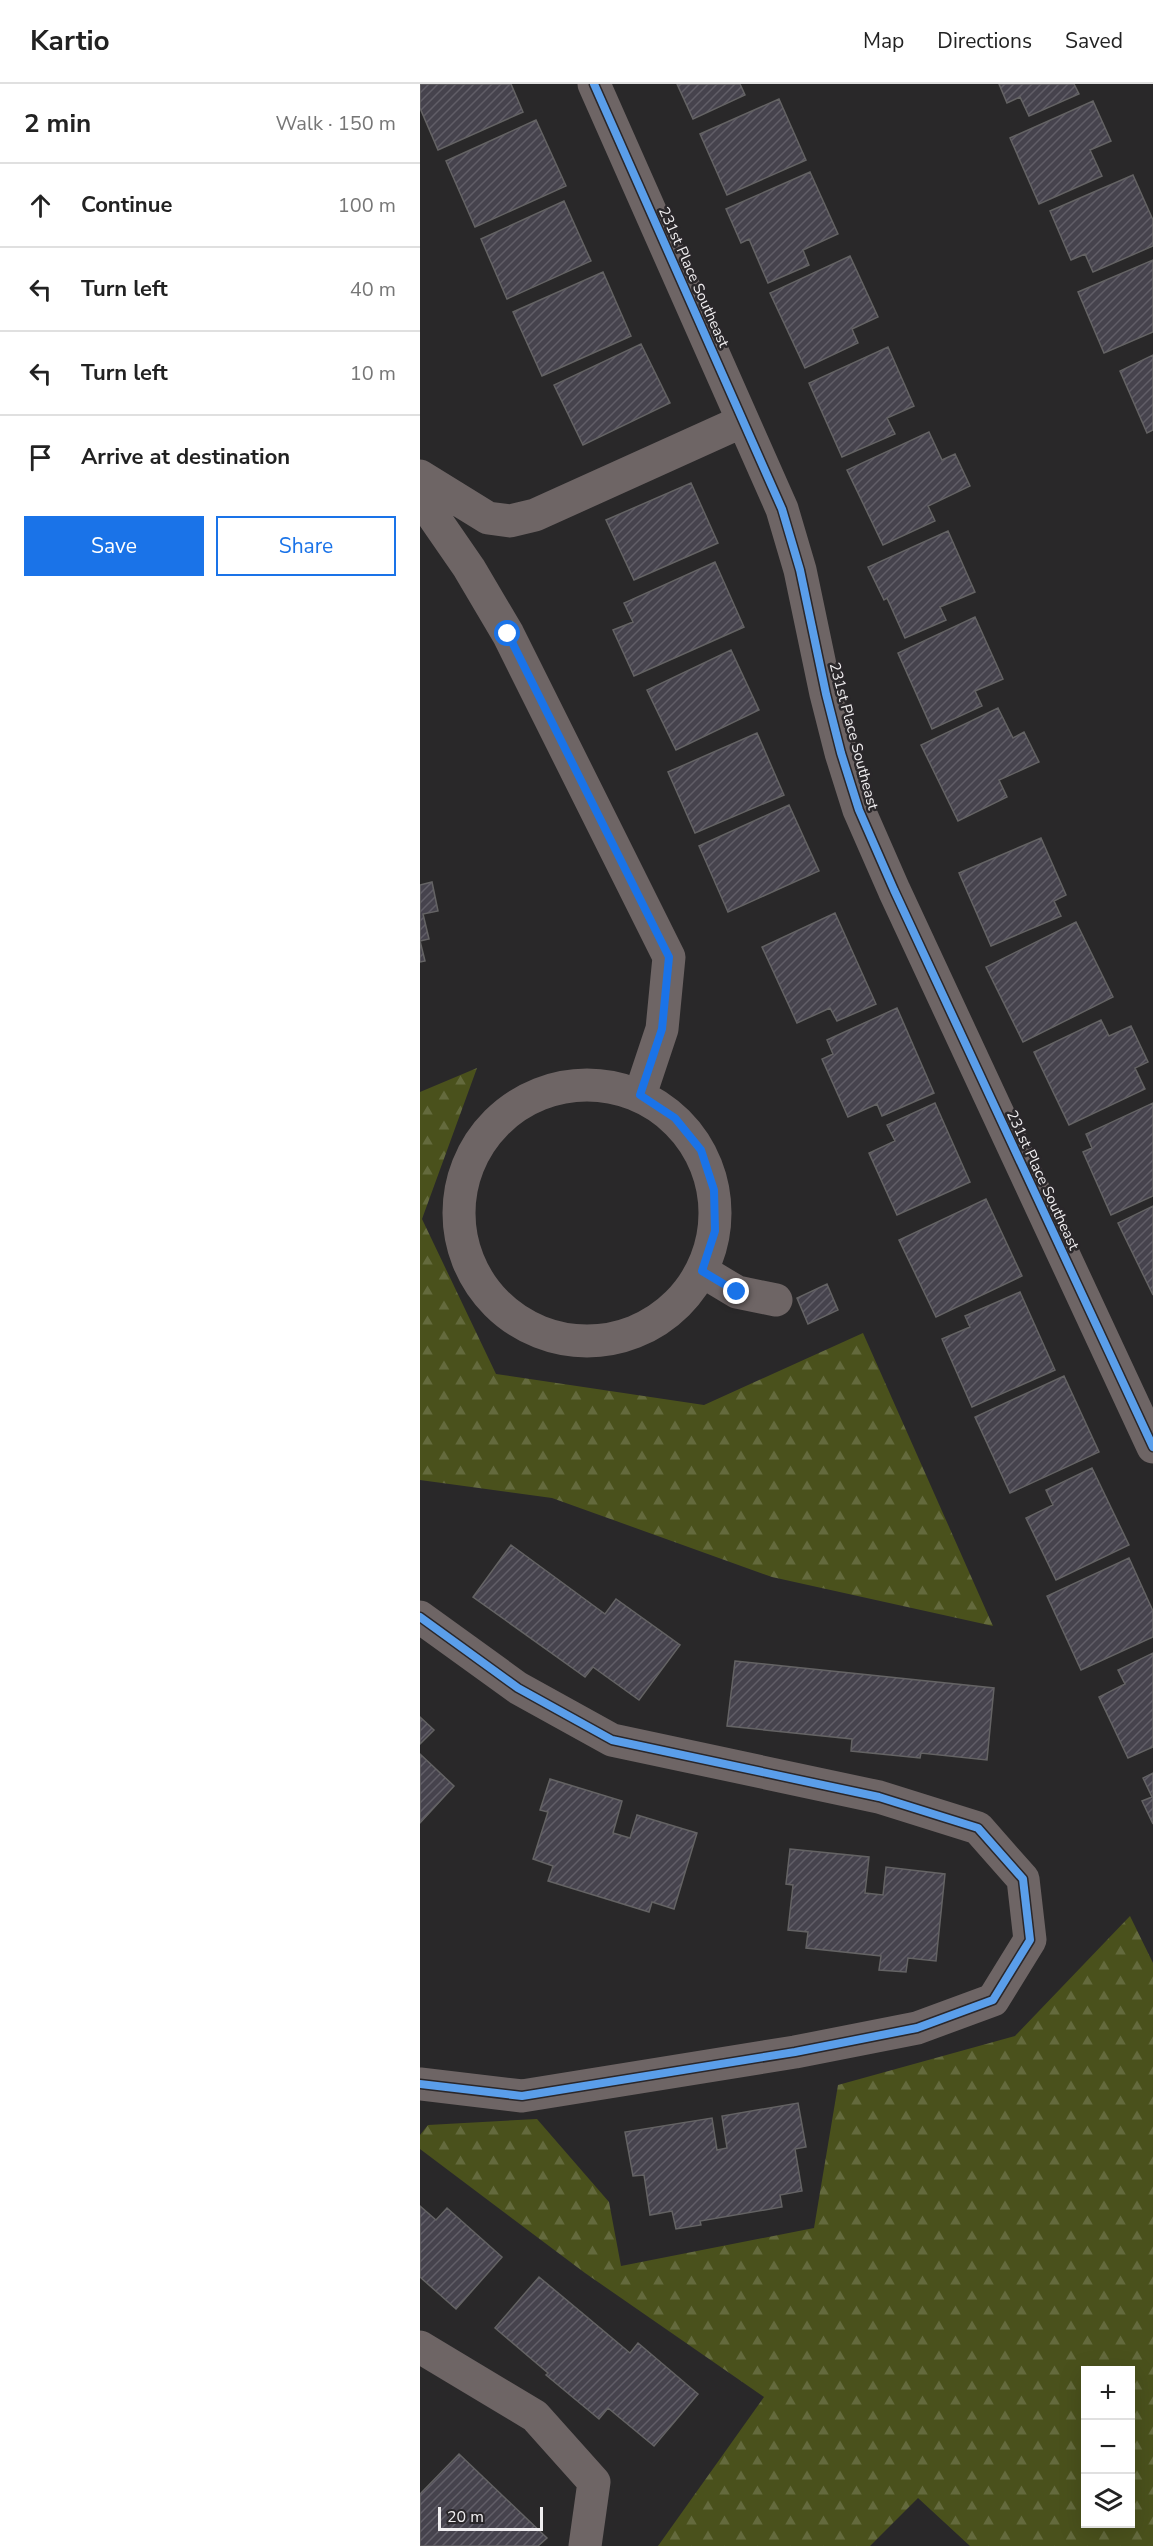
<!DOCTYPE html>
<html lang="en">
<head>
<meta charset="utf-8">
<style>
	body { margin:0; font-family:"Nunito Sans",sans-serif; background:#f6f6f6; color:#222 }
	.controls { position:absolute; right:18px; bottom:18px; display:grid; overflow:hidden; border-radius:0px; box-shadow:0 6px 24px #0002 }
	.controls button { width:54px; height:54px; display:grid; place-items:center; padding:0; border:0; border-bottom:2px solid #e0e0e0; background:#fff; color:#222; font:30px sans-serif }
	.scale { position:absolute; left:18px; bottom:15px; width:105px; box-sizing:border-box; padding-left:6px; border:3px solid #f0eef0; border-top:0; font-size:16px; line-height:21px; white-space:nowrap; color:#f0eef0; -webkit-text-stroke:4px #2a272a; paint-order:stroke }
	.stop { position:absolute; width:18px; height:18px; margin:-14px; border:4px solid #1a73e8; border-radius:50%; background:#fff }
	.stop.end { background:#1a73e8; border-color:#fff; box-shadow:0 2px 6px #0008 }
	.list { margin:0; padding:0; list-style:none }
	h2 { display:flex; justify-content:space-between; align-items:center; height:78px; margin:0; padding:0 24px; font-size:26px }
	h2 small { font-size:20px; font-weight:400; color:#767676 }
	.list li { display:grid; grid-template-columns:39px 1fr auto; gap:18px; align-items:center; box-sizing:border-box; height:84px; padding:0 24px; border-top:2px solid #e0e0e0 }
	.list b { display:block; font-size:22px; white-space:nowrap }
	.list em { font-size:20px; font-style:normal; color:#767676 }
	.actions { display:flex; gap:12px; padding:18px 24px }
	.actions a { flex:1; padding:14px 0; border:2px solid #1a73e8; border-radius:0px; text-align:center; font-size:21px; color:#1a73e8 }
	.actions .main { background:#1a73e8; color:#fff }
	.icon { flex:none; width:33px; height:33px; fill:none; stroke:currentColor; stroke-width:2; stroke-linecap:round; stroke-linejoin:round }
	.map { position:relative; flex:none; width:733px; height:2462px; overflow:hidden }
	header { display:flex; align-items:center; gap:36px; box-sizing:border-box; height:84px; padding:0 30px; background:#fff; border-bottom:2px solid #e0e0e0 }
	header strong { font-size:28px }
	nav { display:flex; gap:33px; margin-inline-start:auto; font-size:21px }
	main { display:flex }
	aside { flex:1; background:#fff }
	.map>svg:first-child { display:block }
</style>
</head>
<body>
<header>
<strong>Kartio</strong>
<nav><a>Map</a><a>Directions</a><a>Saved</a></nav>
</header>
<main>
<aside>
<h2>2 min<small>Walk · 150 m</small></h2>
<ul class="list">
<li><svg class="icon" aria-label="ahead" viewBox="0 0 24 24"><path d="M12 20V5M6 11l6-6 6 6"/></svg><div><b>Continue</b></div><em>100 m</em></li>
<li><svg class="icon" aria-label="left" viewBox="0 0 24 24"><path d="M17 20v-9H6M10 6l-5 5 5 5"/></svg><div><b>Turn left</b></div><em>40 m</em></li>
<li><svg class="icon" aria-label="left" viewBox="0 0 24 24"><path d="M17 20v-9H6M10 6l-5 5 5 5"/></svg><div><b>Turn left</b></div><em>10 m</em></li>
<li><svg class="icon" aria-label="arrive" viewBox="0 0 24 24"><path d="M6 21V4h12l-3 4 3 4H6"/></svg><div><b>Arrive at destination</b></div></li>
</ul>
<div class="actions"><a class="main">Save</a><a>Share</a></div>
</aside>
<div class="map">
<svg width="733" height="2462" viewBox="0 0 733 2462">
	<defs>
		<pattern id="forest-firs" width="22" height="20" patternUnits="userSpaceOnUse" patternTransform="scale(1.5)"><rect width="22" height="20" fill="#4a511c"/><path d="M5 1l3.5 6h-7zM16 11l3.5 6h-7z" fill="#646a3d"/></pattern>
		<pattern id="building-hatch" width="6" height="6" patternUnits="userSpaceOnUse" patternTransform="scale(1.5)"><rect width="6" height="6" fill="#46434d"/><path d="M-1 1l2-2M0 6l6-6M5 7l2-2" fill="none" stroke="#615e67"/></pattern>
	</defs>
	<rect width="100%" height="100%" fill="#292829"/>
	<!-- forest -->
	<path fill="url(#forest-firs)" fill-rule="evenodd" d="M57 984 2 1135 76 1290 284 1321 443 1249 573 1542 352 1493 132 1414 0 1396V1008Z
		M710 1832 733 1879V2462H550L498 2414 450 2462H238L344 2313 165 2189 0 2065V2051L8 2041 117 2035 189 2118 201 2182 394 2144 418 2001 595 1952ZM710 2286V2440H666V2286Z"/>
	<!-- building -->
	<path fill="url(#building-hatch)" stroke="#646364" stroke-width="1.5" d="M0 0H91L103 28 18 66 0 24Z
		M257 0H320L325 11 273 35Z
		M579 0H654L659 10 609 32 600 13 587 19Z
		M359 15 386 76 307 111 280 50Z
		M673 17 691 57 670 66 682 92 619 120 590 54Z
		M116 36 146 102 55 143 26 77Z
		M390 88 418 150 383 166 389 181 348 199 329 155 321 159 306 125Z
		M713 91 733 136V162L673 188 665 170 651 176 630 127Z
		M144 117 171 177 87 215 61 155Z
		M430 172 458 233 432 245 438 259 385 284 350 209Z
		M733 176V248L684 269 658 208Z
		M183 188 211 252 122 292 93 228Z
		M221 260 250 319 163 361 134 301Z
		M468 263 494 322 467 334 475 350 422 373 389 299Z
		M733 271V346L727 349 700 287Z
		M509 348 522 376 535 370 550 402 508 422 515 437 463 461 427 386Z
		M271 399 298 459 214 496 186 436Z
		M528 447 555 508 520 523 526 536 485 554 467 514 464 516 448 483Z
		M295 478 324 543 214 592 193 546 213 538 204 519Z
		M555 533 583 595 555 607 562 622 512 645 478 569Z
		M311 566 339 626 256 666 227 606Z
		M578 624 593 654 604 648 619 678 579 696 587 713 538 737 501 661Z
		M337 649 364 711 275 749 248 688Z
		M369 721 399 787 308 828 279 762Z
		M621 754 646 811 634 817 641 832 571 862 539 789Z
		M12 798 18 827 3 830 9 855 0 857 5 877 0 878V801Z
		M415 829 456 920 417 937 410 924 377 939 342 863Z
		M656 838 693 913 603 958 566 883Z
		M477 924 514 1009 462 1032 457 1020 428 1033 402 975 413 970 407 956Z
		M681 936 689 952 711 942 728 978 715 984 725 1005 649 1041 614 968Z
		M515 1019 550 1098 477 1131 449 1069 475 1057 467 1041Z
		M733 1019V1112L691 1131 663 1068 672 1064 666 1050Z
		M566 1115 602 1192 516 1233 479 1156Z
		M733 1122V1211L698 1139Z
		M407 1200 418 1226 388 1240 377 1214Z
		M600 1208 635 1286 552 1323 522 1255 550 1243 545 1232Z
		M644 1292 679 1368 590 1409 555 1333Z
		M672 1384 709 1461 636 1496 606 1434 633 1421 626 1406Z
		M91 1461 185 1530 196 1515 260 1561 219 1616 173 1583 165 1593 53 1513Z
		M709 1474 733 1527V1553L661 1586 627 1512Z
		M733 1569V1663L708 1674 679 1613 705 1600 698 1586Z
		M315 1577 574 1604 567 1676 501 1669 500 1674 431 1667 432 1655 307 1642Z
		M0 1633 14 1646 0 1660Z
		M0 1670 34 1702 0 1739Z
		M733 1689V1740L722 1717 732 1713 723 1694Z
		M130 1695 202 1717 193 1749 210 1754 217 1731 277 1749 254 1825 232 1818 229 1828 128 1797 133 1782 113 1775 128 1728 120 1726Z
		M370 1765 449 1773 445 1809 463 1811 466 1783 525 1790 516 1877 488 1874 486 1888 459 1886 461 1872 386 1864 388 1848 368 1846 373 1801 366 1800Z
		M378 2019 386 2063 375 2065 382 2107 360 2111 362 2123 280 2137 281 2141 256 2145 252 2127 230 2131 224 2091 213 2092 205 2048 292 2034 297 2066 307 2064 302 2032Z
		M0 2122 16 2136 27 2124 82 2173 36 2225 0 2193Z
		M119 2193 210 2269 218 2259 278 2310 234 2362 188 2324 179 2335 126 2291 128 2289 75 2244Z
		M39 2370 127 2454 118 2462H0V2410Z"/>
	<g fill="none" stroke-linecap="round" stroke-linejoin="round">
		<!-- minor -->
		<path stroke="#6e6565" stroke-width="33" d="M174 0 362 425 380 486 406 610 421 669 439 726 474 806 733 1363
			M0 392 68 434 90 437 115 431 323 337
			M0 413 49 484 88 550 249 873 242 945 220 1011
			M39 1129a128 128 0 1 1 256 0a128 128 0 1 1-256 0Z
			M282 1187 317 1208 356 1216
			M0 1533 98 1604 192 1656 459 1713 558 1744 603 1795 610 1856 573 1916 497 1944 375 1968 102 2012 0 2000
			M0 2263 115 2332 174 2398 165 2462"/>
		<defs>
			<path id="cycleway" d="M174 0 362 425 380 486 406 610 421 669 439 726 474 806 733 1363
				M0 1533 98 1604 192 1656 459 1713 558 1744 603 1795 610 1856 573 1916 497 1944 375 1968 102 2012 0 2000"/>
		</defs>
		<!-- cycleway casing -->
		<use href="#cycleway" stroke="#2a272a" stroke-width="11"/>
		<!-- cycleway -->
		<use href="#cycleway" stroke="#5a9eea" stroke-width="8"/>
	</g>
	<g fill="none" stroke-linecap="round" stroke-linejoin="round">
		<!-- route -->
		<path stroke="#1a73e8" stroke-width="8" d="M88 550 249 873 242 945 220 1011 255 1034 281 1066 294 1106 295 1147 282 1187 317 1208"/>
	</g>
	<g text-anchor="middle" stroke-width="5" stroke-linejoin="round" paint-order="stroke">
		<!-- street labels -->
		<g font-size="15" fill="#f0eef0" stroke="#2a272a">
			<text transform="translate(274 193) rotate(66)" y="5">231st Place Southeast</text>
			<text transform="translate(434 652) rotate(75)" y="5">231st Place Southeast</text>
			<text transform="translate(623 1096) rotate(65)" y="5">231st Place Southeast</text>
		</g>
	</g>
</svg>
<div class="controls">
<button>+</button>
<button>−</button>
<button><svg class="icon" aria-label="layers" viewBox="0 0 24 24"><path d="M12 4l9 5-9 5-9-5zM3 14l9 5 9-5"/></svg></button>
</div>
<div class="scale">20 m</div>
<div class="stop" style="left:88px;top:550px"></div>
<div class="stop end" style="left:317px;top:1208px"></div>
</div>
</main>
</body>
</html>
